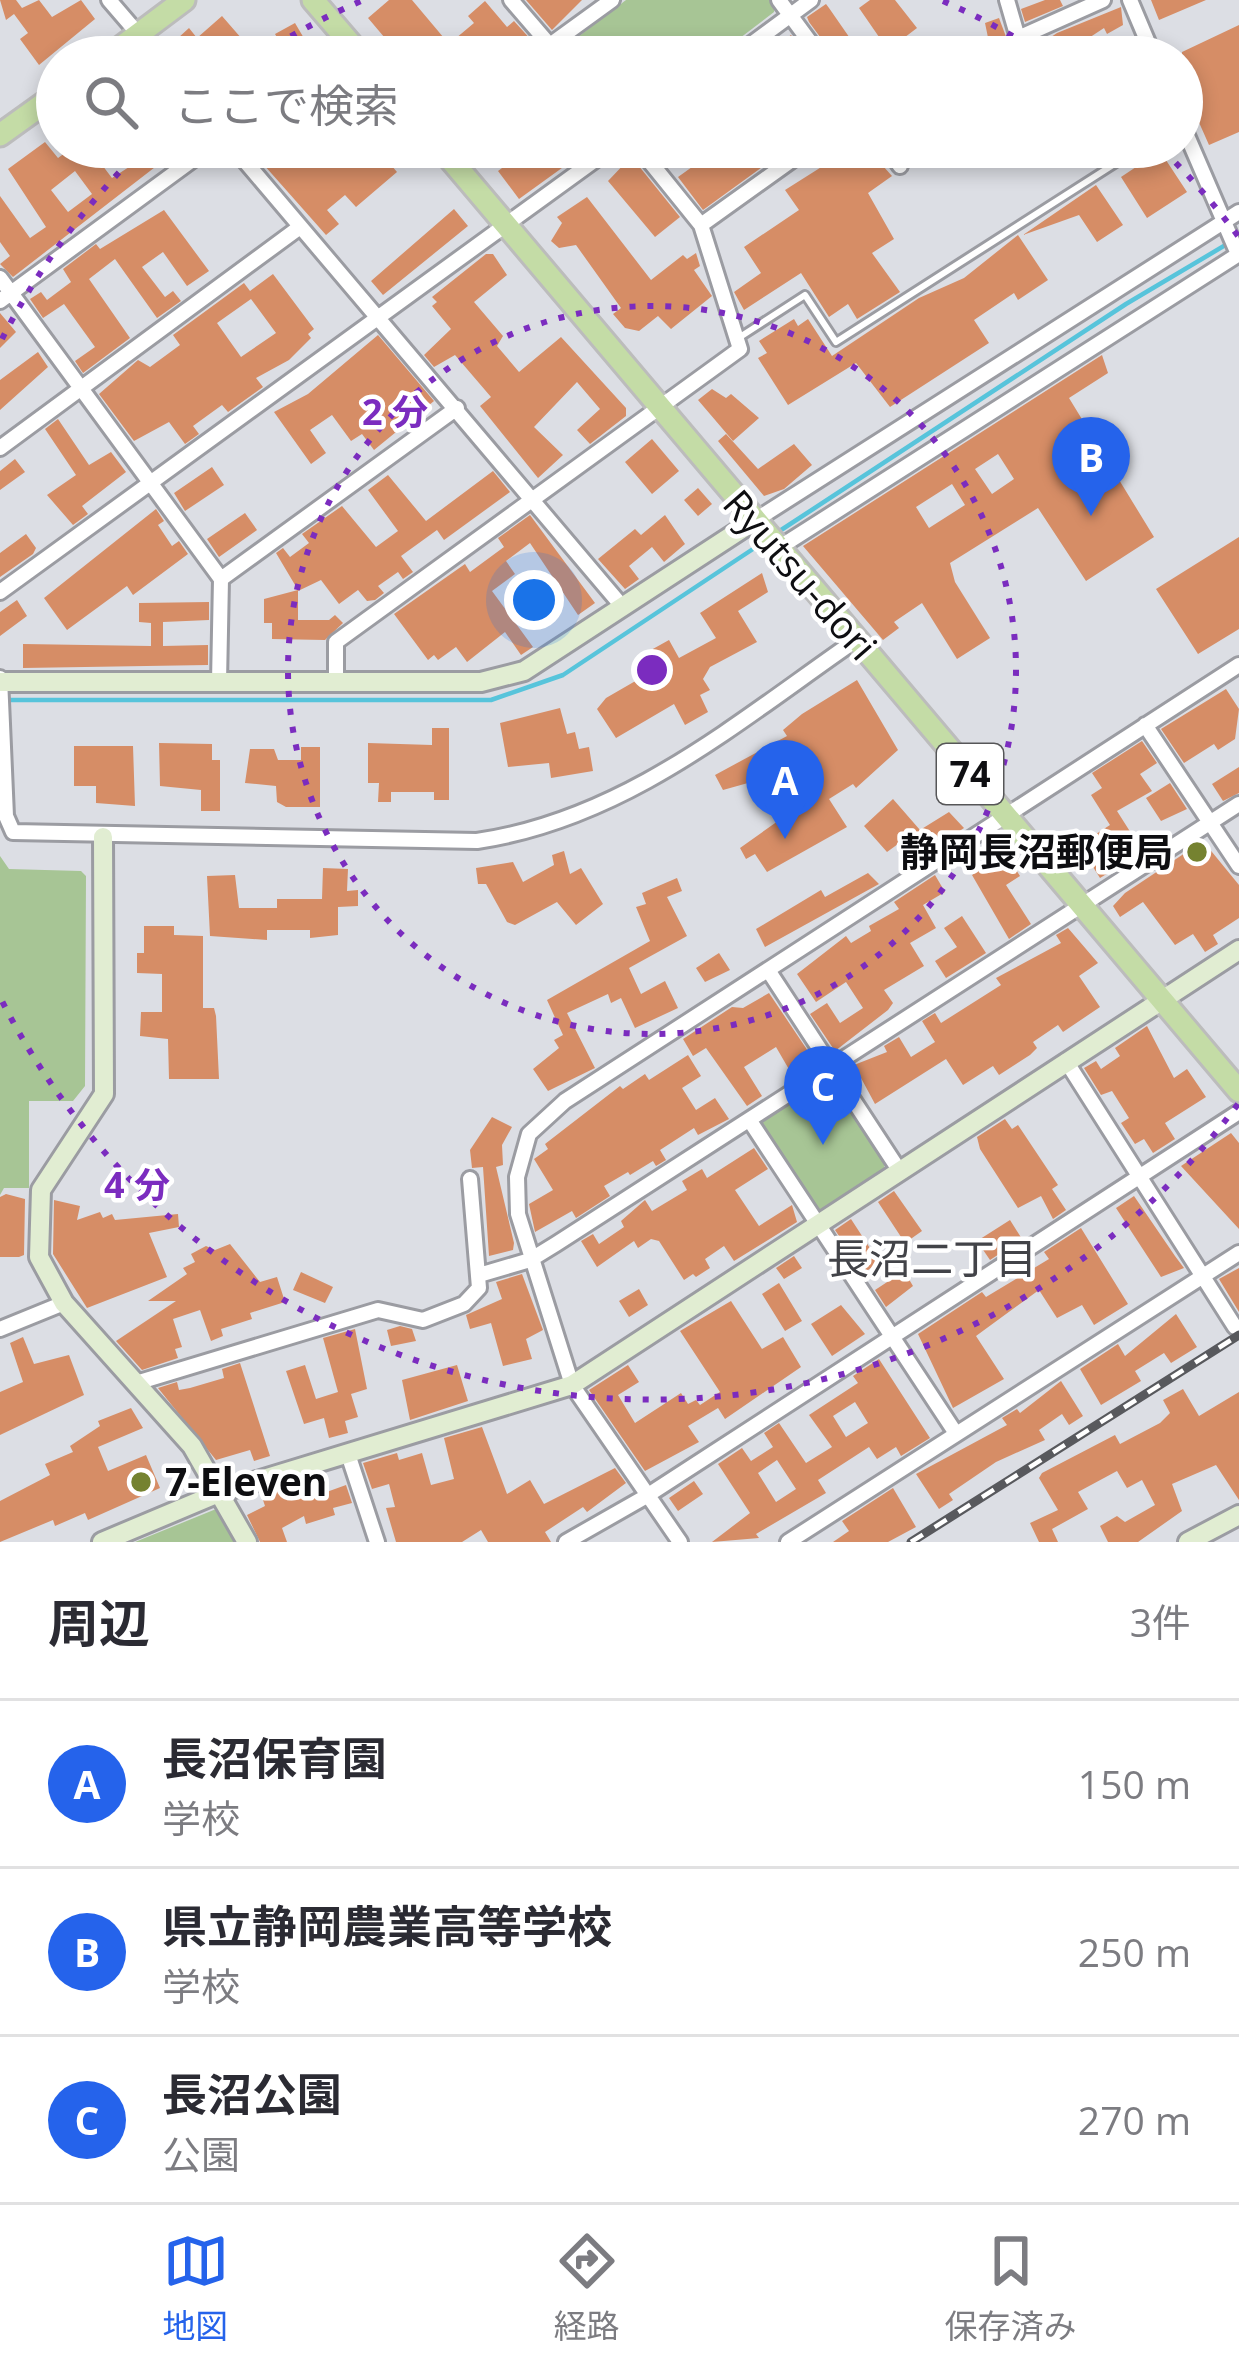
<!DOCTYPE html>
<html lang="ja">
<head>
<meta charset="utf-8">
<style>
	body { margin:0; font-family:"Open Sans","Noto Sans JP",sans-serif; background:#f2f2f3; color:#2b2b33 }
	.you { position:absolute; left:534px; top:600px; width:42px; height:42px; margin:-30px; border:9px solid #fff; border-radius:50%; background:#1a73e8; box-shadow:0 0 0 18px #1a73e833 }
	.badge { display:grid; place-items:center; width:78px; height:78px; border-radius:50%; background:#2563eb; color:#fff; font-size:39px; font-weight:700 }
	.pin { position:absolute; translate:-50% -99px; filter:drop-shadow(0 3px 6px #0008) }
	.pin::after { content:''; position:absolute; top:63px; width:42px; height:36px; background:inherit; clip-path:polygon(0 0,100% 0,50% 100%) }
	.list { margin:0; padding:0; list-style:none }
	h2 { display:flex; justify-content:space-between; align-items:center; height:156px; margin:0; padding:0 48px; font-size:51px }
	h2 small { font-size:39px; font-weight:400; color:#7c7c81 }
	.list li { display:grid; grid-template-columns:78px 1fr auto; gap:36px; align-items:center; box-sizing:border-box; height:168px; padding:0 48px; border-top:3px solid #e1e1e2 }
	.list b { display:block; font-size:45px; white-space:nowrap }
	.list p { margin:0; font-size:39px; white-space:nowrap; color:#7c7c81 }
	.list em { font-size:39px; font-style:normal; color:#7c7c81 }
	.icon { flex:none; width:66px; height:66px; fill:none; stroke:currentColor; stroke-width:2; stroke-linecap:round; stroke-linejoin:round }
	.map { position:relative; flex:none; width:1239px; height:1542px; overflow:hidden }
	.search { position:absolute; background:#fff; box-shadow:0 6px 18px #0003; left:36px; right:36px; top:36px; height:132px; display:flex; align-items:center; gap:30px; box-sizing:border-box; padding:0 42px; border-radius:66px; color:#7c7c81; font-size:45px }
	.sheet { height:660px; background:#fff }
	nav { display:flex; justify-content:space-around; align-items:center; box-sizing:border-box; height:168px; border-top:3px solid #e1e1e2; background:#fff; font-size:33px; color:#7c7c81 }
	nav a { display:grid; justify-items:center; gap:6px }
	nav .on { color:#2563eb }
	.map>svg:first-child { display:block }
</style>
</head>
<body>
<div class="map">
<svg width="1239" height="1542" viewBox="0 0 1239 1542">
	<rect width="100%" height="100%" fill="#dcdee4"/>
	<!-- green -->
	<path fill="#a7c595" d="M626 0H771L775 5 774 12 715 57H573L570 43Z
		M0 856 9 869 81 871 86 876 85 1086 73 1101H29V1188H4L0 1195Z
		M821 1081 831 1082 885 1164 883 1172 824 1210 816 1209 761 1126 764 1118Z
		M221 1507 235 1542H135Z"/>
	<g fill="none" stroke-linecap="round" stroke-linejoin="round">
		<!-- stream -->
		<path stroke="#57c4db" stroke-width="4.5" d="M775 534 1126 304 1239 237
			M6 700H491L563 675 765 541"/>
	</g>
	<!-- building -->
	<path fill="#d68d66" fill-rule="evenodd" d="M0 0H16L22 8 39 0 52 17 81 0 95 19 39 65 20 39 28 33 14 14 6 20Z
		M389 0H412L449 44 474 23 468 16 485 1 507 27 514 21 533 42 516 56 505 43 488 57H401L368 18Z
		M526 0H582L552 30Z
		M870 0H895L917 28 888 50 859 8Z
		M1045 0H1060L1063 6 1025 22 1021 9Z
		M1151 0H1206L1159 20Z
		M826 4 829 8 863 57H835L809 22 807 17Z
		M1121 7 1123 25 1107 34 1104 28 1066 53 1069 57H1021L1057 33Z
		M222 16 242 39 232 48 241 57H191L186 51 169 57 166 49 189 28 197 38Z
		M999 18 1008 42 1017 57H992L985 23Z
		M295 23 315 57H288L275 34Z
		M1239 25V132L1209 145 1182 84V52Z
		M791 35 800 47 786 57H760Z
		M45 142 58 158 73 147H109L96 157 112 178 160 147H181L13 277 0 264 10 256 0 242V196L30 238 46 227 8 169ZM75 171 92 194 68 212 51 190Z
		M248 147H401L386 159 397 172 356 207 345 195 327 210 339 224 326 235Z
		M530 147H591L519 199 498 171Z
		M720 147H773L779 155 703 210 678 177Z
		M853 147H866L892 176 868 193 894 239 872 253 900 292 857 319 848 304 829 317 801 273 744 310 734 292 761 273 744 247 799 210 785 190Z
		M1160 151 1187 192 1147 218 1121 177Z
		M628 160H634L680 217 655 237 608 181Z
		M1096 185 1123 225 1097 242 1079 215 1023 235Z
		M587 197 651 280 683 255 687 259 696 253 700 266 694 270 712 296 671 329 658 316 639 331 625 328 613 314 621 308 576 245 559 248 551 241 562 223 557 217Z
		M454 209 468 226 383 295 371 281Z
		M164 210 209 271 187 286 163 252 142 267 165 297 173 291 181 301 157 318 115 259 89 279 130 338 83 373 75 361 95 347 64 304 43 318 30 299 41 292 47 300 71 282 63 269 96 244 100 249Z
		M1018 235 1048 280 1018 300 1014 293 974 320 989 343 890 407 856 363 788 405 758 358 767 353 759 341 794 319 798 326 808 319 832 356 919 298 964 278Z
		M486 254H493L507 275 474 302 503 336 497 346 519 372 561 337 626 408V416L590 444 577 430 600 409 577 382 534 427 563 455 538 478 480 406 491 397 455 355 434 367 424 355 451 329 432 306 437 302 432 297Z
		M273 274 314 329 308 334 311 338 289 360 256 378 263 387 228 412 222 405 193 426 199 434 185 444 169 422 134 441 99 394 138 360 150 367 180 345 173 335 244 283 250 291ZM251 299 276 333 241 357 217 323Z
		M0 313 16 332 0 348Z
		M378 335 434 401 374 450 362 434 351 441 332 415 310 430 326 453 311 464 274 412 308 394Z
		M38 352 48 367 0 410V380Z
		M1102 355 1108 373 1069 398 1154 537 1086 581 1038 508 950 563 955 582 990 638 957 659 922 603 894 622 899 628 883 640 803 546ZM998 454 1014 479 992 494 975 469ZM952 484 965 505 929 528 916 507Z
		M712 389 726 398 731 394 759 418 733 441 698 400Z
		M58 419 89 465 111 452 126 472 82 506 88 514 73 525 47 495 76 475 45 429Z
		M726 434 758 469 794 444 812 465 784 489 764 496 718 441Z
		M652 439 679 471 652 494 625 462Z
		M15 459 25 472 0 490V471Z
		M212 467 224 485 185 511 174 493Z
		M493 471 510 492 444 540 437 530 401 556 413 572 403 579 398 572 378 586 384 593 375 600 367 601 358 590 339 604 321 580 298 591V620H329L335 615 343 623 325 640 272 639V623H264V599L298 590 276 553 283 548 290 557 309 543 302 534 342 506 376 547 398 531 368 490 388 475 426 521Z
		M698 488 712 504 698 516 684 500Z
		M156 509 164 521 158 525 172 546 179 541 188 554 133 595 127 586 67 630 44 598Z
		M245 513 257 530 219 557 207 539Z
		M530 515 595 603 578 615 530 543 506 561 515 574 492 591 533 647 521 655 505 632 467 662 456 647 438 660 434 655 428 660 394 614 465 564 470 572 504 547 498 538Z
		M665 515 685 544 664 562 652 547 629 566 639 579 625 589 598 559 635 529 641 535Z
		M26 534 36 548 33 554 0 577V553Z
		M1239 537V629L1198 654 1156 589Z
		M762 573 768 592 738 611 757 642 710 667 703 679 710 690 700 695 708 712 685 725 674 704 616 738 597 709 606 698 651 672 659 663 651 650 669 640 679 658 716 638 700 613Z
		M17 600 27 616 0 636V612Z
		M209 602V620L163 622V646L208 645V665L23 668V644L151 646V623L139 622V603Z
		M857 680 898 750 856 788 853 784 829 799 847 827 767 872 755 854 746 859 740 848 778 821 755 781 723 790 715 775 787 736 783 730 802 714Z
		M1226 689 1239 709 1235 739 1218 750 1214 744 1184 763 1161 729Z
		M560 708 567 734 575 732 579 749 589 747 593 771 551 778 549 763 508 767 500 723Z
		M432 728H449V800H434V792H391V802H378L379 783H368V743L432 745Z
		M1142 741 1157 763 1140 774 1152 791 1117 811 1143 852 1100 878 1079 845 1110 825 1091 795 1102 788 1092 773Z
		M159 743 212 744V760H220V811H201V790L160 786Z
		M74 746H133L135 806 96 803V786H74Z
		M301 747H320V807H286L277 802 276 786 245 783 250 749H274L278 760H301Z
		M1239 767V793L1223 801 1212 784Z
		M1170 783 1187 809 1161 821 1146 798Z
		M893 799 920 830 949 812 964 828 922 856 909 836 887 852 864 826Z
		M1203 841 1239 885V918L1213 935 1218 944 1205 952 1193 934 1175 945 1143 902 1120 917 1113 906 1125 893Z
		M564 851 570 874 581 868 603 904 576 925 557 902 515 925 507 922 486 884H478L476 868 513 862 523 882 554 865 552 855Z
		M1006 854 1020 876 1006 885 1031 924 1009 939 972 875Z
		M323 868 348 869 347 891 358 890V906L338 907V935L310 938V930H267V940L210 936 207 876 235 875 239 908H277V899H322Z
		M868 873 879 884 765 947 756 929 821 890 825 897Z
		M935 875 945 892 923 905 936 928 910 943 924 966 884 990 893 1003 888 1010 835 1051 810 1014 827 1003 840 1023 863 1008 846 982 816 1002 797 974 846 936 851 943 871 931 869 926 899 909 894 902Z
		M677 878 682 891 667 897 687 936 629 968 641 994 665 981 678 1008 635 1028 621 998 611 1003 608 994 567 1013 595 1068 548 1091 533 1069 559 1048 554 1040 563 1035 547 1000 650 941 636 907 646 904 642 893Z
		M962 916 986 953 946 978 935 961 957 947 944 928Z
		M144 926H174V935L203 936V1008H214L216 1016 219 1079H169L168 1039 140 1036 141 1012H162V974L137 973V953H144Z
		M1068 928 1098 963 1079 976 1100 1007 1063 1032 1058 1025 1033 1042 1037 1048 1030 1055 999 1075 993 1066 963 1085 946 1059 875 1104 854 1065 887 1052 884 1046 899 1037 911 1057 935 1042 922 1021 935 1013 941 1023 1001 985 996 978 1061 943 1056 935Z
		M719 953 730 970 705 982 696 968Z
		M769 993 816 1063 794 1078 776 1047 744 1067 762 1096 747 1106 706 1048 693 1056 683 1039 732 1007 743 1008Z
		M1147 1026 1174 1078 1187 1069 1206 1097 1165 1123 1175 1139 1153 1153 1144 1139 1135 1144 1121 1123 1129 1118 1112 1091 1101 1095 1084 1068 1096 1061 1101 1069 1120 1056 1115 1048Z
		M688 1055 701 1076 682 1088 696 1110 715 1098 729 1119 698 1135 694 1128 660 1150 666 1160 656 1166 653 1161 630 1175 628 1172 604 1186 610 1196 576 1218 572 1211 535 1232 529 1204 553 1190 534 1159 548 1149 545 1144 620 1086 623 1089 645 1074 649 1080Z
		M492 1117 512 1127 502 1145 503 1165 496 1167 514 1243 513 1250 489 1256 483 1167 472 1168 470 1150Z
		M1005 1119 1012 1129 1018 1125 1058 1185 1052 1189 1066 1210 1053 1219 1041 1196 1018 1208 980 1149 977 1137Z
		M1231 1133 1239 1143V1229L1181 1166Z
		M754 1148 768 1169 735 1190 759 1226 792 1205 797 1222 734 1261 724 1246 705 1259 710 1268 696 1277 693 1274 684 1280 659 1241 651 1239 638 1248 634 1241 597 1267 581 1241 593 1234 599 1244 624 1227 621 1221 645 1200 652 1211 687 1190 682 1181 702 1169 707 1178Z
		M894 1191 922 1231 905 1243 878 1202Z
		M6 1194 25 1199 24 1255 19 1257H0V1197Z
		M1134 1196 1175 1256 1184 1268 1161 1277 1116 1208Z
		M54 1200 80 1206 77 1220 100 1212 103 1218 112 1214 115 1220 178 1214 179 1227 149 1233 167 1277 87 1308 53 1254Z
		M851 1219 879 1262 864 1273 835 1230Z
		M1010 1220 1022 1239 990 1260 977 1241Z
		M1081 1228 1128 1304 1094 1325 1082 1305 1057 1318 1039 1290 976 1336 1004 1379 953 1408 918 1334 982 1292 986 1297 1049 1259 1044 1252Z
		M230 1244 260 1282 277 1277 285 1302 250 1313 252 1319 221 1329 223 1336 211 1341 200 1310 173 1319 182 1347 175 1349 178 1358 142 1370 116 1341 176 1301H148L187 1274 183 1268 195 1262 191 1254 206 1246 215 1250Z
		M794 1256 802 1268 784 1279 776 1268Z
		M1239 1268V1312L1219 1279Z
		M904 1271 913 1286 886 1307 875 1290Z
		M301 1272 333 1287 325 1303 293 1290Z
		M522 1274 543 1330 526 1339 532 1359 503 1366 491 1323 470 1329 466 1315 502 1299 496 1282Z
		M779 1283 802 1321 785 1331 762 1294Z
		M639 1289 648 1305 629 1317 619 1301Z
		M731 1301 762 1349 783 1337 801 1367 725 1419 718 1408 688 1426 699 1442 645 1471 589 1390 628 1365 639 1382 618 1395 635 1423 681 1393 688 1404 696 1400 700 1405 720 1392 680 1331Z
		M841 1305 865 1334 832 1356 811 1324Z
		M1176 1314 1197 1347 1171 1363 1164 1353 1135 1371 1141 1381 1101 1405 1080 1369 1118 1344 1125 1356Z
		M400 1326 412 1329 416 1341 391 1346 387 1330Z
		M355 1329 367 1389 351 1394 358 1417 345 1421 348 1433 329 1438 324 1418 304 1424 286 1371 305 1365 316 1399 338 1392 323 1338Z
		M23 1337 34 1364 69 1355 84 1395 0 1435V1392L23 1382 10 1343Z
		M879 1359 930 1438 901 1456 896 1447 877 1459 869 1447 818 1480 826 1493 756 1534 759 1538 712 1542 750 1513 718 1464 742 1448 751 1461 773 1447 764 1433 779 1423 806 1463 832 1447 809 1415 858 1383 853 1376ZM855 1402 868 1423 846 1437 833 1416ZM777 1460 796 1489 776 1502 758 1473Z
		M240 1363 270 1456 254 1461 250 1450 216 1460 158 1388 177 1382 179 1390 190 1388 224 1378 222 1369Z
		M457 1365 468 1401 410 1420 402 1380Z
		M1061 1381 1083 1416 1069 1425 1062 1414 1039 1430 1045 1440 996 1462 949 1494 953 1500 939 1509 916 1474 1007 1425 1002 1418 1017 1409 1020 1413Z
		M1183 1389 1199 1416 1239 1392V1500L1216 1465 1172 1484 1182 1511 1138 1542H1108L1100 1526 1117 1516 1125 1522 1155 1505 1142 1480 1127 1488 1117 1471 1078 1492 1088 1509 1052 1529 1058 1542H1039L1030 1523 1058 1510 1039 1478 1042 1473 1115 1435 1120 1444 1160 1423 1170 1413 1163 1400Z
		M131 1408 143 1428 98 1447 108 1471 146 1455 160 1488 88 1520 85 1513 55 1526 53 1520 0 1542V1501L50 1475 45 1464 73 1452 70 1446 100 1426 98 1421Z
		M482 1427 507 1494 530 1480 544 1504 615 1468 626 1483 587 1512 583 1507 545 1532 551 1542H488L481 1530 462 1542H396L386 1508 395 1507 389 1484 372 1489 363 1463 397 1453 399 1460 422 1453 431 1485 454 1479 444 1438Z
		M304 1481 310 1498 346 1485 352 1503 333 1508 335 1515 306 1524 304 1516 282 1528 287 1542H260L247 1515 265 1506 261 1494Z
		M694 1481 703 1494 678 1511 669 1498Z
		M893 1488 916 1527 888 1542H833L849 1531 842 1521Z"/>
	<g fill="none" stroke-linecap="round" stroke-linejoin="round">
		<defs>
			<path id="lane" d="M740 337 805 295 836 342 1141 147"/>
			<path id="street" d="M109 0 158 57
				M511 0 560 57
				M779 0 821 57
				M1007 0 1018 38 1103 0
				M1130 0 1154 57
				M550 45 612 0
				M734 57 811 0
				M932 57 933 56
				M1182 124 1238 254
				M233 147 621 605
				M887 147 900 166
				M701 225 810 147
				M0 278 221 579 219 682
				M0 301 210 147
				M0 448 300 227
				M754 521 1239 212
				M777 549 1239 254
				M221 579 457 408
				M0 592 613 147
				M0 678 6 816 13 832 477 841C625 819 736 723 856 640
				M336 683V642L740 349 701 225 638 147
				M1145 725 1239 866
				M768 970 899 1170
				M1066 1061 1235 1327
				M750 1121 955 1432
				M479 1275 530 1260 556 1244 1239 804
				M0 1329 64 1303
				M136 1383 378 1310 423 1320 464 1304 479 1288 470 1179
				M348 1454 377 1542
				M566 1542 645 1497 1239 1112
				M680 1542 572 1385 518 1214 517 1177 529 1134 565 1101 1239 665
				M788 1542 1239 1253"/>
			<path id="secondary" d="M0 682H481L524 671 754 521
				M103 837 104 1094 41 1190 39 1257 64 1303 192 1446 247 1542
				M102 1542 221 1492 572 1385 1239 950
				M1188 1542 1239 1515"/>
			<path id="primary" d="M313 0 362 57
				M108 57 184 0
				M0 135 57 94
				M440 147 1239 1091"/>
		</defs>
		<!-- lane casing -->
		<use href="#lane" stroke="#9b9ca2" stroke-width="12"/>
		<!-- street casing -->
		<use href="#street" stroke="#9b9ca2" stroke-width="20"/>
		<!-- secondary casing -->
		<use href="#secondary" stroke="#9b9ca2" stroke-width="24"/>
		<!-- primary casing -->
		<use href="#primary" stroke="#bcbcbc" stroke-width="27"/>
		<!-- lane -->
		<use href="#lane" stroke="#fff" stroke-width="6"/>
		<!-- street -->
		<use href="#street" stroke="#fff" stroke-width="14"/>
		<!-- secondary -->
		<use href="#secondary" stroke="#e1edd2" stroke-width="18"/>
		<!-- primary -->
		<use href="#primary" stroke="#c4dca6" stroke-width="21"/>
		<defs>
			<path id="rail" d="M911 1542 1239 1335"/>
		</defs>
		<!-- rail casing -->
		<use href="#rail" stroke="#58595d" stroke-width="9"/>
		<!-- rail -->
		<use href="#rail" stroke="#fff" stroke-width="4.5" stroke-dasharray="14" stroke-linecap="butt"/>
	</g>
	<!-- distance rings -->
	<g fill="none" stroke="#7b2cbf" stroke-width="6" stroke-dasharray="6 12">
		<circle cx="652" cy="670" r="364"/>
		<path d="M1238 1104A729 729 0 0 1 2 1001M2 339A729 729 0 0 1 141 150M260 55A729 729 0 0 1 361 1M943 1A729 729 0 0 1 1044 55M1163 150A729 729 0 0 1 1238 236"/>
	</g>
	<!-- markers -->
	<g fill="#758230" stroke="#fff" stroke-width="4.5">
		<circle cx="1197" cy="852" r="12"/>
		<circle cx="141" cy="1482" r="12"/>
	</g>
	<g text-anchor="middle" stroke-width="9" stroke-linejoin="round" paint-order="stroke">
		<!-- shield labels -->
		<rect fill="#fff" stroke="#565658" stroke-width="3" x="937" y="744" width="66" height="60" rx="9"/>
		<g font-size="36" font-weight="bold" fill="#0e0e11">
			<text x="970" y="787">74</text>
		</g>
		<!-- street labels -->
		<g font-size="39" fill="#0e0e11" stroke="#fff">
			<text transform="translate(800 575) rotate(49)" y="14">Ryutsu-dori</text>
		</g>
		<!-- poi labels -->
		<g font-size="39" font-weight="bold" fill="#0e0e11" stroke="#fff" text-anchor="end">
			<text x="1173" y="866">静岡長沼郵便局</text>
			<text x="165" y="1496" text-anchor="start">7-Eleven</text>
		</g>
		<!-- neighbourhood labels -->
		<g font-size="42" fill="#424348" stroke="#fff">
			<text x="932" y="1274">長沼二丁目</text>
		</g>
	</g>
	<circle cx="652" cy="670" r="18" fill="#7b2cbf" stroke="#fff" stroke-width="6"/>
	<g font-size="36" text-anchor="middle" font-weight="bold" fill="#7b2cbf" stroke="#fff" stroke-width="9" stroke-linejoin="round" paint-order="stroke">
		<text x="395" y="425">2 分</text>
		<text x="137" y="1198">4 分</text>
	</g>
</svg>
<div class="you"></div>
<div class="pin badge" style="left:785px;top:839px">A</div>
<div class="pin badge" style="left:1091px;top:516px">B</div>
<div class="pin badge" style="left:823px;top:1145px">C</div>
<div class="search"><svg class="icon" aria-label="search" viewBox="0 0 24 24"><circle cx="10" cy="10" r="6"/><path d="M15 15l6 6"/></svg>ここで検索</div>
</div>
<section class="sheet">
<h2>周辺<small>3件</small></h2>
<ul class="list">
<li><span class="badge">A</span><div><b>長沼保育園</b><p>学校</p></div><em>150 m</em></li>
<li><span class="badge">B</span><div><b>県立静岡農業高等学校</b><p>学校</p></div><em>250 m</em></li>
<li><span class="badge">C</span><div><b>長沼公園</b><p>公園</p></div><em>270 m</em></li>
</ul>
</section>
<nav>
<a class="on"><svg class="icon" aria-label="map" viewBox="0 0 24 24"><path d="M3 6l6-2 6 2 6-2v14l-6 2-6-2-6 2zM9 4v14M15 6v14"/></svg>地図</a>
<a><svg class="icon" aria-label="directions" viewBox="0 0 24 24"><path d="M12 3l9 9-9 9-9-9zM9 14v-3h6M13 9l2 2-2 2"/></svg>経路</a>
<a><svg class="icon" aria-label="saved" viewBox="0 0 24 24"><path d="M7 4h10v16l-5-4-5 4z"/></svg>保存済み</a>
</nav>
</body>
</html>
